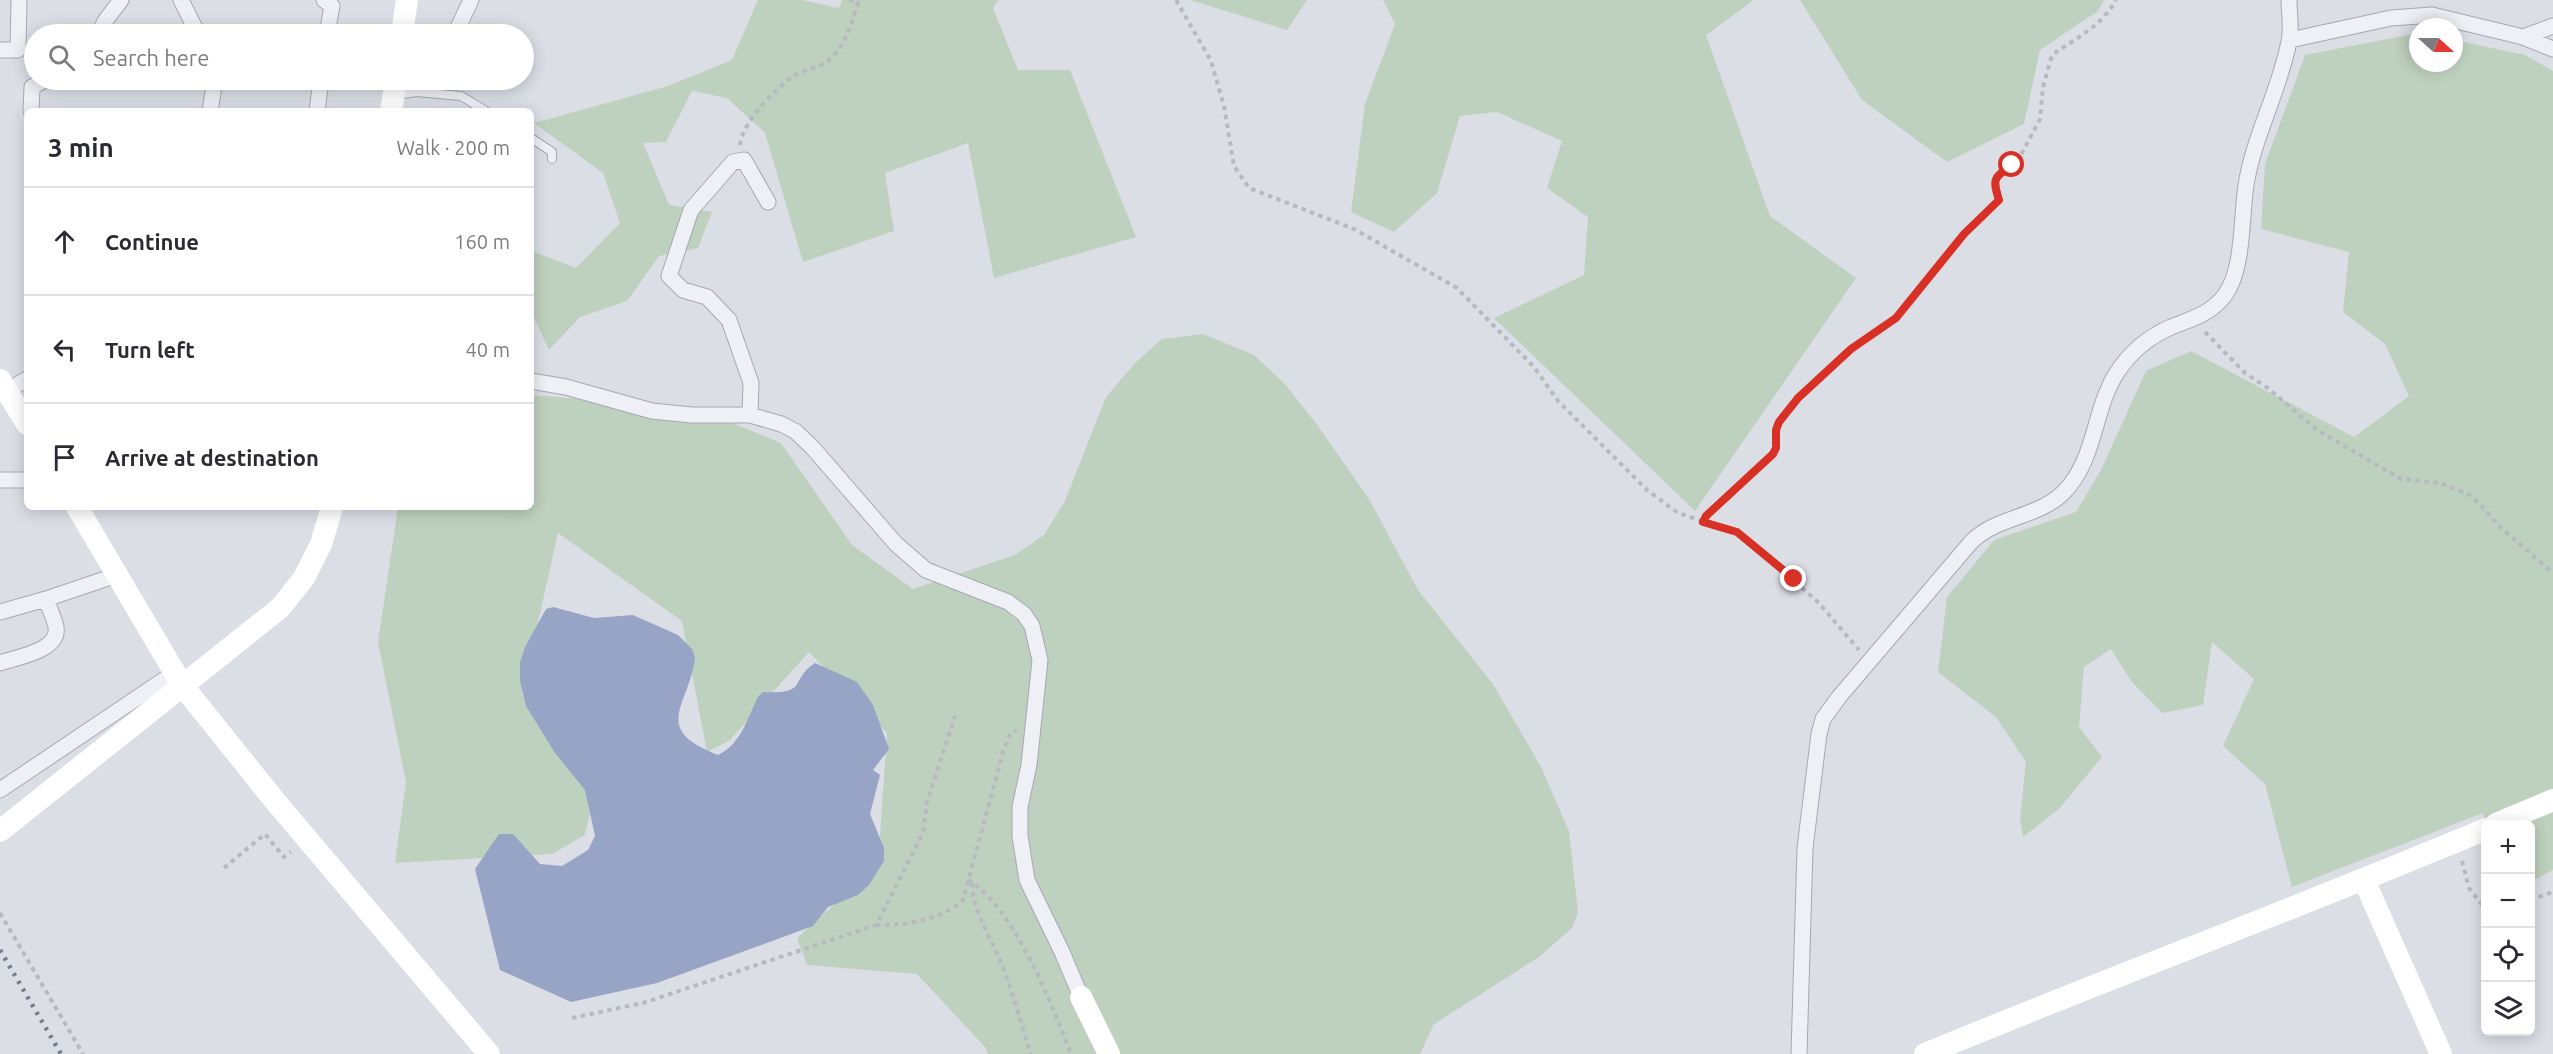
<!DOCTYPE html>
<html lang="en">
<head>
<meta charset="utf-8">
<style>
	body { margin:0; font-family:Ubuntu,sans-serif; background:#f7f7f7; color:#2b2b33 }
	.controls { position:absolute; right:18px; bottom:18px; display:grid; overflow:hidden; border-radius:9px; box-shadow:0 3px 15px #0003 }
	.controls button { width:54px; height:54px; display:grid; place-items:center; padding:0; border:0; border-bottom:2px solid #e1e1e2; background:#fff; color:#2b2b33; font:30px sans-serif }
	.compass { position:absolute; left:2409px; top:18px; width:54px; height:54px; border-radius:50%; background:#fff; box-shadow:0 3px 15px #0003; rotate:111deg }
	.stop { position:absolute; width:18px; height:18px; margin:-14px; border:4px solid #d93025; border-radius:50%; background:#fff }
	.stop.end { background:#d93025; border-color:#fff; box-shadow:0 2px 6px #0008 }
	.list { margin:0; padding:0; list-style:none }
	h2 { display:flex; justify-content:space-between; align-items:center; height:78px; margin:0; padding:0 24px; font-size:26px }
	h2 small { font-size:20px; font-weight:400; color:#7c7c81 }
	.list li { display:grid; grid-template-columns:39px 1fr auto; gap:18px; align-items:center; box-sizing:border-box; height:108px; padding:0 24px; border-top:2px solid #e1e1e2 }
	.list b { display:block; font-size:22px; white-space:nowrap }
	.list em { font-size:20px; font-style:normal; color:#7c7c81 }
	.icon { flex:none; width:33px; height:33px; fill:none; stroke:currentColor; stroke-width:2; stroke-linecap:round; stroke-linejoin:round }
	.map { position:relative; flex:none; width:2553px; height:1054px; overflow:hidden }
	.search { position:absolute; background:#fff; box-shadow:0 3px 15px #0003; left:24px; top:24px; width:510px; height:66px; display:flex; align-items:center; gap:15px; box-sizing:border-box; padding:0 21px; border-radius:33px; color:#7c7c81; font-size:22px }
	.panel { position:absolute; background:#fff; box-shadow:0 3px 15px #0003; left:24px; top:108px; width:510px; height:402px; border-radius:9px }
	.map>svg:first-child { display:block }
</style>
</head>
<body>
<div class="map">
<svg width="2553" height="1054" viewBox="0 0 2553 1054">
	<rect width="100%" height="100%" fill="#dcdee6"/>
	<!-- green -->
	<path fill="#bed0be" d="M758 0H802L839 8 842 0H998L993 8 1018 70H1070L1136 237 994 278 968 143 885 173 894 231 803 262 765 133 727 98 692 91 666 142 643 143 669 205 712 212 698 248 659 256 627 301 580 317 549 350 531 311V251L576 268 620 223 603 173 534 123 668 86 732 60Z
		M1190 0H1307L1287 30Z
		M1383 0H1754L1706 35 1770 216 1856 278 1695 511 1494 318 1584 275 1588 217 1547 188 1562 141 1497 112 1460 116 1437 193 1394 232 1351 212 1365 104 1395 24Z
		M1800 0H2104L2098 11 2040 50 2024 124 1947 162 1862 100Z
		M2418 33V63H2454V40L2525 55 2553 71V870L2531 882 2530 824H2486L2483 813 2292 887 2265 784 2223 746 2254 679 2212 642 2203 705 2162 713 2131 681 2111 649 2084 667 2079 727 2102 757 2059 809 2023 837 2020 819 2026 762 1996 717 1938 672 1947 597 1994 540 2076 512 2101 470 2146 371 2191 351 2354 437 2409 396 2385 344 2343 312 2349 252 2261 229 2265 164 2305 55Z
		M1203 334 1254 355 1285 384 1318 426 1369 499 1418 590 1493 684 1541 767 1569 831 1578 912 1572 928 1539 957 1434 1024 1420 1054H988L986 1048 917 974 807 965 797 938 878 865 887 733 809 652 730 740 707 752 682 621 558 533 522 694 594 796 585 835 552 854 395 863 406 782 378 642 398 507H531V395L696 408 781 443 852 545 913 589 1015 555 1044 535 1065 501 1106 397 1135 363 1162 339Z"/>
	<!-- water -->
	<path fill="#98a4c6" d="M553 607 594 618 633 615 678 635 692 649 695 658C689 706 650 729 718 755 741 744 747 719 758 697L763 692C810 694 788 681 815 663L857 682 873 705 889 749 873 770 880 775 870 814 884 848V861L869 885 858 895 828 907 813 926 657 983 571 1002 500 970 475 869 499 834H513L540 864 562 866 588 850 595 836 585 790 555 753 526 706 520 681V662L525 647 546 609Z"/>
	<g fill="none" stroke-linecap="round" stroke-linejoin="round">
		<defs>
			<path id="lane" d="M396 95 417 92 461 96 486 111
				M531 138 552 152V159"/>
			<path id="street" d="M181 0 198 34
				M324 0 332 6 327 34
				M99 34 105 21 121 0
				M455 34 471 0
				M2523 37 2553 26
				M2290 40 2391 18 2432 15 2523 37 2553 49
				M0 50H18L19 0
				M31 111 32 87 45 80
				M210 111 215 80
				M317 111 321 80
				M531 381 566 387 652 411 692 415H750L781 424 795 431 812 447 896 544 926 570 1008 602 1024 614 1032 626 1040 660 1029 765 1020 807V836L1027 880 1062 952 1081 997
				M7 391 27 379
				M750 415 751 383 729 320 707 297 683 290 669 276 691 210 733 162 744 160 768 202
				M0 480H27
				M0 612 46 599
				M0 663C17 657 60 651 56 627 54 617 49 608 46 599L117 575
				M0 790 174 673
				M1799 1054 1805 848 1819 734 1823 719 1839 697 1972 541C1998 516 2037 518 2063 493 2096 460 2093 411 2116 374 2130 352 2148 337 2171 327 2191 319 2211 314 2225 295 2244 269 2241 217 2246 185 2254 135 2280 90 2289 41 2292 28 2289 13 2289 0"/>
		</defs>
		<!-- lane casing -->
		<use href="#lane" stroke="#a5a8b3" stroke-width="10"/>
		<!-- street casing -->
		<use href="#street" stroke="#a5a8b3" stroke-width="17"/>
		<!-- path -->
		<path stroke="#b7b9c1" stroke-width="4" stroke-dasharray="4.5 4.5" stroke-linecap="butt" d="M849 0 859 2
			M1176 0 1211 61 1224 106 1234 166 1249 188 1354 229 1457 288 1534 367 1558 401 1647 490 1678 513 1737 532 1748 540 1819 603 1859 650
			M740 145C743 121 776 87 797 74 809 68 820 68 831 58 847 44 852 20 859 0
			M2205 332 2245 373 2269 389 2317 430 2401 479 2440 483 2468 494 2485 509 2498 525 2553 573
			M1703 522 1706 516 1773 454 1776 448V430L1779 422 1799 398 1851 349 1897 318 1964 234 1999 200 1994 183 1996 177 2021 155 2040 119 2043 87 2052 55C2076 38 2101 27 2116 0
			M2462 861 2469 888 2486 910
			M224 868 265 834 284 857 291 852
			M968 880C1014 907 1052 1005 1071 1054
			M972 883C972 911 992 939 1002 965 1014 994 1021 1025 1031 1054
			M2530 900 2553 892
			M0 913 83 1054
			M876 925C905 926 941 920 963 900L1003 752 1009 736 1016 730
			M572 1018 643 1003 876 925 923 833 927 802 955 716"/>
		<!-- lane -->
		<use href="#lane" stroke="#eff0f5" stroke-width="8"/>
		<!-- street -->
		<use href="#street" stroke="#eff0f5" stroke-width="15"/>
		<!-- secondary -->
		<path stroke="#fff" stroke-width="22" d="M402 34 407 0
			M391 111 396 80
			M0 380 27 424
			M77 507 182 685 275 801 489 1054
			M2496 824 2553 800
			M0 831 280 608 304 578 321 544 332 507
			M2364 880 2441 1054
			M1081 997 1109 1054
			M1925 1054C2111 977 2300 907 2486 829"/>
		<!-- rail -->
		<path stroke="#767a8f" stroke-width="4.5" stroke-dasharray="3 6" stroke-linecap="butt" d="M0 950 61 1054"/>
	</g>
	<g fill="none" stroke-linecap="round" stroke-linejoin="round">
		<!-- route -->
		<path stroke="#d93025" stroke-width="8" d="M1794 579 1737 532 1703 522 1706 516 1773 454 1776 448V430L1779 422 1798 398 1851 349 1896 318 1964 234 1999 200C1992 178 1994 178 2012 165"/>
	</g>
</svg>
<div class="controls">
<button>+</button>
<button>−</button>
<button><svg class="icon" aria-label="locate" viewBox="0 0 24 24"><circle cx="12" cy="12" r="6"/><path d="M12 2v4M12 18v4M2 12h4M18 12h4"/></svg></button>
<button><svg class="icon" aria-label="layers" viewBox="0 0 24 24"><path d="M12 4l9 5-9 5-9-5zM3 14l9 5 9-5"/></svg></button>
</div>
<svg class="compass" viewBox="-18 -18 36 36"><path d="M0-13l5 13h-10z" fill="#e53935"/><path d="M0 13l5-13h-10z" fill="#7c7c81"/></svg>
<div class="stop" style="left:2012px;top:165px"></div>
<div class="stop end" style="left:1794px;top:579px"></div>
<div class="search"><svg class="icon" aria-label="search" viewBox="0 0 24 24"><circle cx="10" cy="10" r="6"/><path d="M15 15l6 6"/></svg>Search here</div>
<section class="panel">
<h2>3 min<small>Walk · 200 m</small></h2>
<ul class="list">
<li><svg class="icon" aria-label="ahead" viewBox="0 0 24 24"><path d="M12 20V5M6 11l6-6 6 6"/></svg><div><b>Continue</b></div><em>160 m</em></li>
<li><svg class="icon" aria-label="left" viewBox="0 0 24 24"><path d="M17 20v-9H6M10 6l-5 5 5 5"/></svg><div><b>Turn left</b></div><em>40 m</em></li>
<li><svg class="icon" aria-label="arrive" viewBox="0 0 24 24"><path d="M6 21V4h12l-3 4 3 4H6"/></svg><div><b>Arrive at destination</b></div></li>
</ul>
</section>
</div>
</body>
</html>
